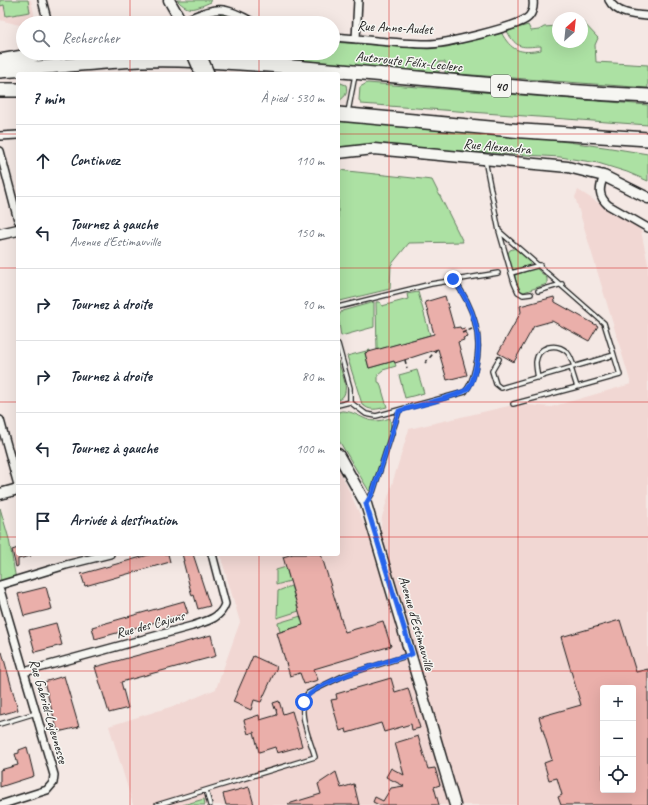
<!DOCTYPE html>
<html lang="fr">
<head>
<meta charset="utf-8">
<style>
	body { margin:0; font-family:Caveat,sans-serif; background:#f2f2f3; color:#1f2937 }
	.controls { position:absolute; right:12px; bottom:12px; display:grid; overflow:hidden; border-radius:4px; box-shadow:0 4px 16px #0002 }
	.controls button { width:36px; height:36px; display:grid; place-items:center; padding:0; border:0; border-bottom:1px solid #e0e1e3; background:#fff; color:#1f2937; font:20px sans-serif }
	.compass { position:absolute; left:552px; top:12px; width:36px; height:36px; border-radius:50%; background:#fff; box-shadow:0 4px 16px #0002; rotate:27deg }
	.stop { position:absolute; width:12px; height:12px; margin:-9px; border:3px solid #2563eb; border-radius:50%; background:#fff }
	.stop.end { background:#2563eb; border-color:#fff; box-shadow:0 1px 4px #0008 }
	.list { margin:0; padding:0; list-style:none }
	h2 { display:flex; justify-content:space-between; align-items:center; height:52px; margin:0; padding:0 16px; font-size:17px }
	h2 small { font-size:13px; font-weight:400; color:#747a83 }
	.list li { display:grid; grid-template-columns:26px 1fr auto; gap:12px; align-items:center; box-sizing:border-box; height:72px; padding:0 16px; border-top:1px solid #e0e1e3 }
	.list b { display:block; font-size:15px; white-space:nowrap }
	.list p { margin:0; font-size:13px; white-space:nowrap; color:#747a83 }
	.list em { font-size:13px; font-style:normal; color:#747a83 }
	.icon { flex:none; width:22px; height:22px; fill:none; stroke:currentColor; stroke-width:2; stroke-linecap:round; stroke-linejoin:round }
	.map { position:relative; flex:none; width:648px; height:805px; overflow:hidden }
	.search { position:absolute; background:#fff; box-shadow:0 4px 16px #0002; left:16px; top:16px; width:324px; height:44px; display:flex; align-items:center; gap:10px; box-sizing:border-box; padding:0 14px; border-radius:22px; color:#747a83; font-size:15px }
	.panel { position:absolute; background:#fff; box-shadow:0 4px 16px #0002; left:16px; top:72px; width:324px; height:484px; border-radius:4px }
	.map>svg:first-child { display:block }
</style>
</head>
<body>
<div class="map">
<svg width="648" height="805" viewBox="0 0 648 805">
	<rect width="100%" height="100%" fill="#f4e8e4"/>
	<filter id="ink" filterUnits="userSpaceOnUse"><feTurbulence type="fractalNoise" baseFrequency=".025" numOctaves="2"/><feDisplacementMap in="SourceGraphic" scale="8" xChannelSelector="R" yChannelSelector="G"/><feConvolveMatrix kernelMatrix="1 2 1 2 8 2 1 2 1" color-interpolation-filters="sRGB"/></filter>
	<g filter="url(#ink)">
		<!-- built -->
		<path fill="#f1d7d3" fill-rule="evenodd" d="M0 0H31L36 23H23V26L0 20Z
			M578 190 637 227 641 231 648 264V805H455L379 543 382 517 409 429 517 404 551 407 631 384 575 197ZM603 688H633V790H603Z
			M338 467 367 530 449 805H133L109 726 183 703 216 689 240 622 220 554H338Z"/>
		<!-- green -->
		<path fill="#ace1a3" stroke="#647e60" d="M0 0H28L30 12 6 16 4 5 0 6Z
			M177 0H211V2C196 8 190 14 177 0Z
			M222 14 228 15 240 23H199Z
			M582 21 598 38 595 45 596 62 648 65V88L445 73V62H439V72L210 59 206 53H333V42L428 49 447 47 501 32C511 51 520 54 541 50V46C522 47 517 50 507 31L528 25 531 31 539 30 544 27 558 26V42H582Z
			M338 82 346 85C348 93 346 96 339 101Z
			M367 83 648 105V125L361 104 359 100 360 87Z
			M338 120C442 129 545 136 648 154V181L627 172 598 163 560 157 374 146 338 148Z
			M338 170 432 180 463 242 409 243 391 265 390 289 340 301 338 295Z
			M516 248 530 261V266L516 270 512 269 508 253 510 250Z
			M536 268 547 278V284L524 292 519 290 515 278V275Z
			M418 292 430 335 377 350 376 302H380L382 306 408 299 407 294Z
			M374 302V327L341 336 338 317 342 311Z
			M370 350V351L365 353 369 368 394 361 396 366 383 370 378 374V382L380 383 387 407C377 409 370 412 362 404L347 356Z
			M338 361C341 372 353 394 338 400Z
			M417 370 424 393 405 398 399 375Z
			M342 411C363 412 364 427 390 418L391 430 371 490 369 491 338 439V412Z
			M0 508 9 539 16 580 0 585Z
			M286 567 290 581 276 585V570Z
			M291 586 299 611 277 618 278 591Z
			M301 616 303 625 280 632 278 623Z
			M204 799 205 805H183Z"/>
		<!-- building -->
		<path fill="#eaafaa" stroke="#1c1c1c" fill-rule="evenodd" d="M445 296 454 328 460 327 461 329 465 328 468 337 463 338 464 340 458 342 467 375 447 380 438 349 395 363 394 361 369 368 365 353 434 334 425 302Z
			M554 297 555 302 598 326 589 341 552 321 534 326 514 362 498 353 521 312 520 306Z
			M18 548V554H30L31 556 18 559V566L16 567 12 550Z
			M152 554H168L170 562 85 586 81 574Z
			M182 554H193L210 606 198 609 194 595 192 596 183 561H184Z
			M293 554H321L345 632 383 621 391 646 314 669 318 680 304 684 300 673 290 676 277 633 303 625 283 557Z
			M46 587 52 609 24 616 18 594Z
			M184 601 188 613 95 639 92 627Z
			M620 620 636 672 648 669V805H561L558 797 562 795 557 778 549 780 544 763 552 760 539 717 581 705 561 637ZM603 688H633V790H603Z
			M56 623 62 645 35 652 29 630Z
			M211 635 216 656 121 682 128 708 109 713 95 667Z
			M2 652 18 710 0 715V653Z
			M253 656 277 667 261 702 254 700 251 710 233 702Z
			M64 676 79 727 58 732 44 682Z
			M391 678 395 692 408 688 420 728 412 730 411 724 384 732 381 723 347 733 346 729 340 731 331 700 337 699 336 694Z
			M279 701 283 714 292 711 302 746 277 753 275 747 259 752 254 732 248 734 244 720 259 715 260 720 277 715 276 710H277L275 709 273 703Z
			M418 736 428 769 435 768 440 785 434 787 439 805H379L373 802 375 797 383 801 391 788 404 786 386 777 391 768 404 775 395 743Z
			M27 747 34 776 0 787V770L18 765 15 754 19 753V750Z
			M336 772 341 788 354 784 359 805H288V804L321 794 318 784Z
			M249 787 254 805H226L223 794Z"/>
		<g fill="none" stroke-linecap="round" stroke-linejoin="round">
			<defs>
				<path id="lane" d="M348 112 355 75
					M485 160 499 231 514 283 518 292 523 295 531 294
					M511 273 540 265
					M538 291 562 284
					M338 307 431 284 498 273
					M338 344 350 388V402
					M499 359 492 371 496 384 501 388 614 355 604 323 499 231
					M538 378C537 373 536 367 536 362 538 346 556 342 567 352 571 356 572 362 574 366
					M577 387 620 375 614 355
					M513 404 577 387 571 368
					M338 405 350 402 366 414 376 416 465 392C471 385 473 378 475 369 484 337 473 305 453 279
					M367 502 373 492 399 411
					M0 724 36 713
					M157 805 206 790
					M210 805 206 790 315 757C310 739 295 709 308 693L345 675 410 655"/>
				<path id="street" d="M42 0 48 23
					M609 0C616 14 634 15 648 16
					M181 22C216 8 220 3 254 23
					M333 37C365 39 397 44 428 44 445 44 512 28 526 19 532 15 534 7 533 0
					M356 39 358 0
					M0 136 18 135
					M0 151 18 220
					M604 176C599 188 598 196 608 205L648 228
					M0 420 18 485
					M0 585 66 565 110 554
					M0 590 54 775 53 783 47 790 0 805
					M24 672 192 626C206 621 220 619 225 604L212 554"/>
				<path id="secondary" d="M169 0 182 23
					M338 153 374 149 568 167 604 176 648 198
					M0 234 18 230
					M338 454 366 504 455 805
					M0 494 18 489"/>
				<path id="highway" d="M179 23 181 22
					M0 61 46 53
					M0 71C59 67 120 58 179 60 336 66 491 89 648 96
					M0 90H18
					M338 114 523 131 648 139"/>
			</defs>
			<!-- lane casing -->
			<use href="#lane" stroke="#1c1c1c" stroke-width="6"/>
			<!-- street casing -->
			<use href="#street" stroke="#1c1c1c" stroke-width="10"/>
			<!-- secondary casing -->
			<use href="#secondary" stroke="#1c1c1c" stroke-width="13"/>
			<!-- highway casing -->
			<use href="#highway" stroke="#1c1c1c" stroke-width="16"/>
			<!-- path -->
			<path stroke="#1c1c1c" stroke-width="1.5" stroke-dasharray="4 3" stroke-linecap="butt" d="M462 333 472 329
				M405 360 407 368
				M425 363 437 349"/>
			<!-- lane -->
			<use href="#lane" stroke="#f6f6f2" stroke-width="3.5"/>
			<!-- street -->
			<use href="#street" stroke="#f6f6f2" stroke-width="7"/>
			<!-- secondary -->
			<use href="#secondary" stroke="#f6f6f2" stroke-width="10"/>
			<!-- highway -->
			<use href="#highway" stroke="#f6f6f2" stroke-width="13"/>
			<defs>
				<path id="secondary-bridge" d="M192 53 201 74
					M200 53 209 74"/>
			</defs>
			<!-- secondary-bridge casing -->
			<use href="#secondary-bridge" stroke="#1c1c1c" stroke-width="13" stroke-linecap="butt"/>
			<!-- secondary-bridge -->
			<use href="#secondary-bridge" stroke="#f6f6f2" stroke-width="10"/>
		</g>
	</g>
	<g fill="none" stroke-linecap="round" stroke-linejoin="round" filter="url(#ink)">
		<!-- route -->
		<path stroke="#2563eb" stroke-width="5" d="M304 702C309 682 391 661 412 654L366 504 373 492 399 411C411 407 459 396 466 390 472 386 473 378 475 371 484 337 474 307 453 279"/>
	</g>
	<!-- grid -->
	<path fill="none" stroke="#d62828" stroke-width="1" stroke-opacity="0.55" d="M130 0V23M259 0V23M389 0V805M518 0V805M130 53V74M259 53V74M0 134H18M338 134H648M0 268H18M338 268H648M0 402H18M338 402H648M0 537H18M338 537H648M130 554V805M259 554V805M0 671H648"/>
	<g text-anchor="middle" stroke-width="3" stroke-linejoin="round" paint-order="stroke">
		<!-- shield labels -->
		<rect fill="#f6f6f2" stroke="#5d5d5c" stroke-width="1" x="491" y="75" width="20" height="22" rx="3"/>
		<g font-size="13" font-weight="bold" fill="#1c1c1c">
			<text x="501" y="91">40</text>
		</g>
		<!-- street labels -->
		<g font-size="14" fill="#1c1c1c" stroke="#f6f6f2">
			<text transform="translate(395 27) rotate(3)" y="5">Rue Anne-Audet</text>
			<text transform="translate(409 61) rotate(6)" y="5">Autoroute Félix-Leclerc</text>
			<text transform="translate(497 146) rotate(5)" y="5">Rue Alexandra</text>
			<text transform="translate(417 623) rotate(74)" y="5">Avenue d'Estimauville</text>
			<text transform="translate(150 624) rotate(-15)" y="5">Rue des Cajuns</text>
			<text transform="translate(49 711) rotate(74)" y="5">Rue Gabriel-Lajeunesse</text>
		</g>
	</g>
</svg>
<div class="controls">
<button>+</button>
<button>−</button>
<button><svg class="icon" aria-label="locate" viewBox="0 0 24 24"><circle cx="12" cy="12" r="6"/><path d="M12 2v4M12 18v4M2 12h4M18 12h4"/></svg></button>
</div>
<svg class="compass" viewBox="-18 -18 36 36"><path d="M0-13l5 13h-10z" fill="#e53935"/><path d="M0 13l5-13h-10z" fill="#747a83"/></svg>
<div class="stop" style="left:304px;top:702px"></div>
<div class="stop end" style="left:453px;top:279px"></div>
<div class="search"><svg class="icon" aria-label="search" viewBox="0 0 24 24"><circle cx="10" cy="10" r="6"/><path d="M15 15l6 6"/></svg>Rechercher</div>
<section class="panel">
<h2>7 min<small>À pied · 530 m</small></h2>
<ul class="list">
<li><svg class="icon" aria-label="ahead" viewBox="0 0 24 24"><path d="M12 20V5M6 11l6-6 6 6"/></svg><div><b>Continuez</b></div><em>110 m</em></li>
<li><svg class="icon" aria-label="left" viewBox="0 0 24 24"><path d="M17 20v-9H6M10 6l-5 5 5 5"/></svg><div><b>Tournez à gauche</b><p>Avenue d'Estimauville</p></div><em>150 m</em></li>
<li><svg class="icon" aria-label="right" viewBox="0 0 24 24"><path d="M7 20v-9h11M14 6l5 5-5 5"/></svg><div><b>Tournez à droite</b></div><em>90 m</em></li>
<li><svg class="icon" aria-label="right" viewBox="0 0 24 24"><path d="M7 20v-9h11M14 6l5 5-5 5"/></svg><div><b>Tournez à droite</b></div><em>80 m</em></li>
<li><svg class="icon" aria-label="left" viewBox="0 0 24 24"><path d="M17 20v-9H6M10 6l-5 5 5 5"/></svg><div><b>Tournez à gauche</b></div><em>100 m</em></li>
<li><svg class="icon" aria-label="arrive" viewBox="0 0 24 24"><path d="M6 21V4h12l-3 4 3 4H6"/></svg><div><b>Arrivée à destination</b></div></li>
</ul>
</section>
</div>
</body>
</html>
